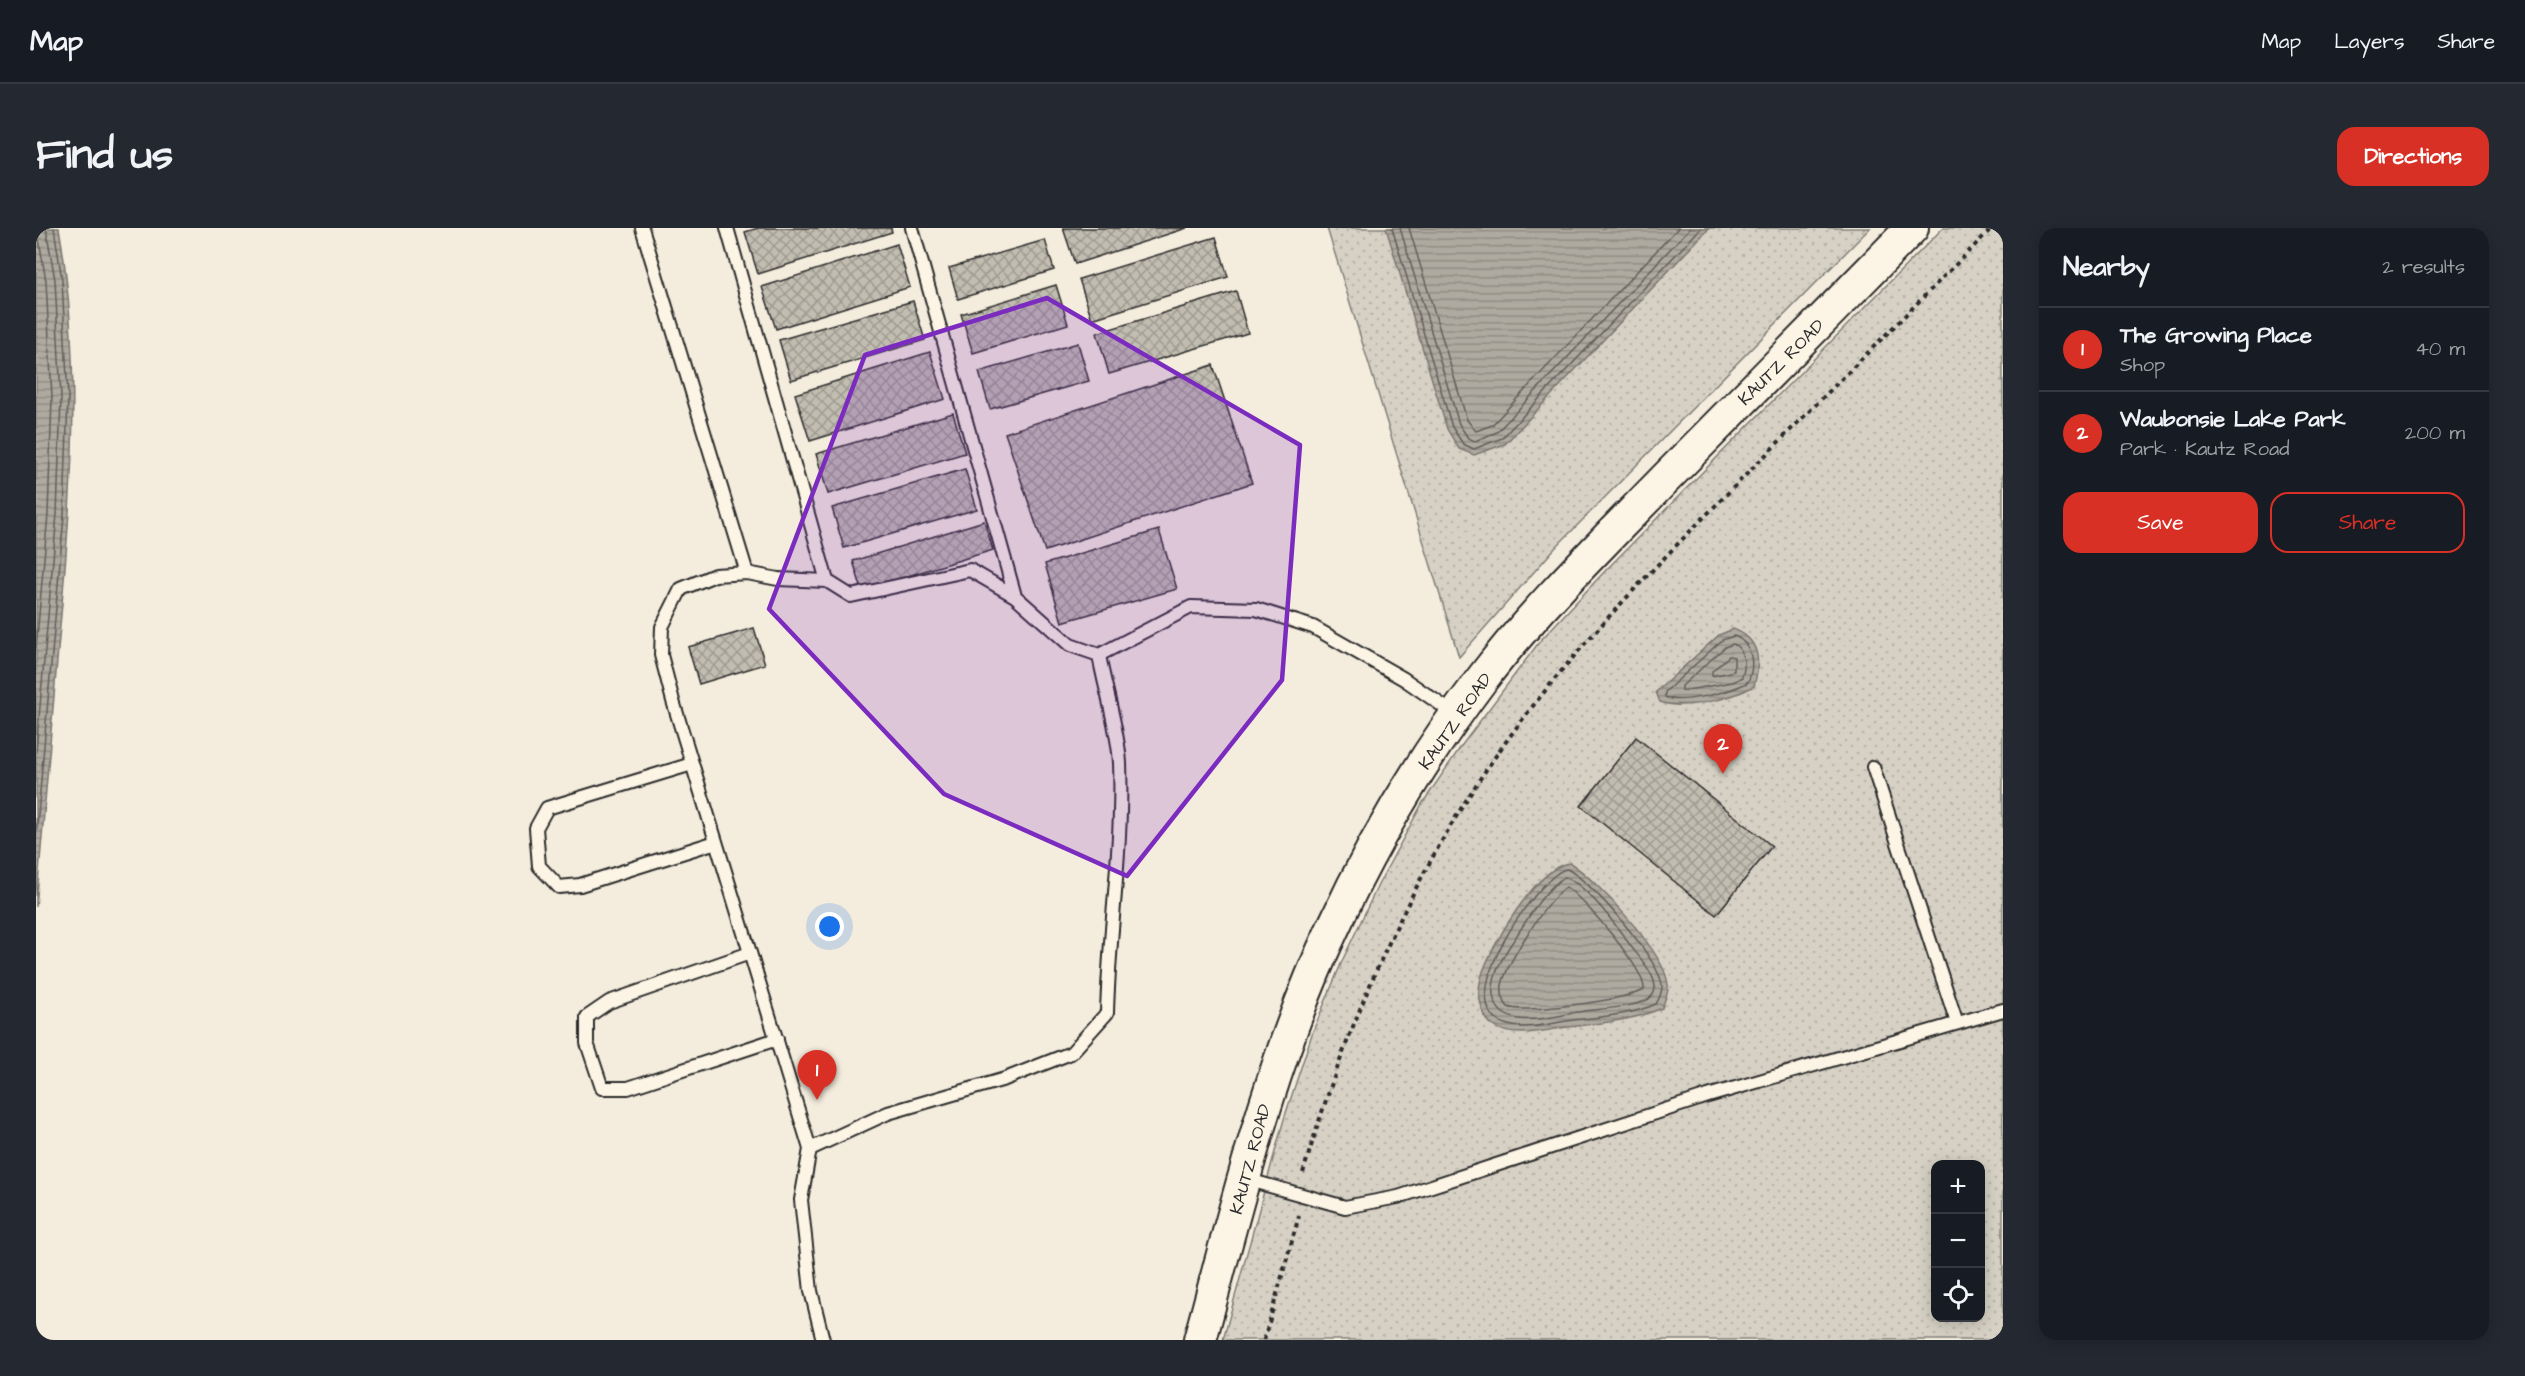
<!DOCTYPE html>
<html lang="en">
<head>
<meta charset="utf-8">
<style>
	body { margin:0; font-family:"Architects Daughter",sans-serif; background:#242831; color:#f1f3f6 }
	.controls { position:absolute; right:18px; bottom:18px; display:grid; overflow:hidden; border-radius:12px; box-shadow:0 3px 15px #0003 }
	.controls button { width:54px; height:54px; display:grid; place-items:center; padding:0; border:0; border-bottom:2px solid #363941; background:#171b24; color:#f1f3f6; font:30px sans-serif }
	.you { position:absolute; left:794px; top:699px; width:21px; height:21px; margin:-15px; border:4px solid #fff; border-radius:50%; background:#1a73e8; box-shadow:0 0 0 9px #1a73e833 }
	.badge { display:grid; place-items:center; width:39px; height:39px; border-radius:50%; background:#d93025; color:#fff; font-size:20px; font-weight:700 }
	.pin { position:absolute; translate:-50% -50px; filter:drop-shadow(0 2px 3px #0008) }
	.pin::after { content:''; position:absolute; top:32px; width:21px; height:18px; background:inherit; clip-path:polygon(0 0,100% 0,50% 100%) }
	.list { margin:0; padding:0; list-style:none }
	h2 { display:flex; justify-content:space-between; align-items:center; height:78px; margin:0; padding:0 24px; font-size:26px }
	h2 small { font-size:20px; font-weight:400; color:#9ea1a6 }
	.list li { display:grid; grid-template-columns:39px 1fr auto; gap:18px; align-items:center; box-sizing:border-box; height:84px; padding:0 24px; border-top:2px solid #363941 }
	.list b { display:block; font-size:22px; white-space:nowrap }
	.list p { margin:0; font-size:20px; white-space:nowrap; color:#9ea1a6 }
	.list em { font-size:20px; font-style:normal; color:#9ea1a6 }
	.actions { display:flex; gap:12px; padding:18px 24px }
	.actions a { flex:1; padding:14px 0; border:2px solid #d93025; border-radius:18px; text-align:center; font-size:21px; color:#d93025 }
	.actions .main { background:#d93025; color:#fff }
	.icon { flex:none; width:33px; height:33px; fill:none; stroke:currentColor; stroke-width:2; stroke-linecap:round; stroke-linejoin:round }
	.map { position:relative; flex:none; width:1967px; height:1112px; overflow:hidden; border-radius:18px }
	header { display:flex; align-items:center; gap:36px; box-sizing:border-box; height:84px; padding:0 30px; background:#171b24; border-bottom:2px solid #363941 }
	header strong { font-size:28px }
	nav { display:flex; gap:33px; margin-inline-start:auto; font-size:21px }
	.intro { display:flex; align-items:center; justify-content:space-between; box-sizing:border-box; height:144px; padding:0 36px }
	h1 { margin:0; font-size:42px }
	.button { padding:15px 27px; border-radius:18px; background:#d93025; color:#fff; font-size:21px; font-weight:700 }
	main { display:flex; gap:36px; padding:0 36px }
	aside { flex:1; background:#171b24; border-radius:18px; box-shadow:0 3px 15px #0003 }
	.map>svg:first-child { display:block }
</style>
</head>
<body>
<header>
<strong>Map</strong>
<nav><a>Map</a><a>Layers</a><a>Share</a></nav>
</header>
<div class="intro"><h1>Find us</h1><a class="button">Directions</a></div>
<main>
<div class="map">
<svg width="1967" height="1112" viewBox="0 0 1967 1112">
	<defs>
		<pattern id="green-dots" width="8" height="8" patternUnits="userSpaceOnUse" patternTransform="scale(1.5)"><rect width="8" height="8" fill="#d6d1c4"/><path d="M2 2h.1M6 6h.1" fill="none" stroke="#b8b4a9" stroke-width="1.8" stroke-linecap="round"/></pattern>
		<pattern id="water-rules" width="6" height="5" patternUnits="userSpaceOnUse" patternTransform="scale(1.5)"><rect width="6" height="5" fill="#afaaa0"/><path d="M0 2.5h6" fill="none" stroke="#8f8b83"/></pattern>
		<pattern id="building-cross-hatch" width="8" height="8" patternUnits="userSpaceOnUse" patternTransform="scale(1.5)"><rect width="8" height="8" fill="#c2bdb1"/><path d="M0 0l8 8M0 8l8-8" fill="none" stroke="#9e9a90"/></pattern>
	</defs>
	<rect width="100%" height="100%" fill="#f4edde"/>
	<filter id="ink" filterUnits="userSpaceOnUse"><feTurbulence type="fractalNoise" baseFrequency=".0167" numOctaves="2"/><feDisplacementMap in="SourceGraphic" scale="12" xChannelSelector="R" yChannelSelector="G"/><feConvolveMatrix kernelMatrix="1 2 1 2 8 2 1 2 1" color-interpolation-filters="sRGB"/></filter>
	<g filter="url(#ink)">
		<!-- green -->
		<path fill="url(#green-dots)" stroke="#807e78" stroke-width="1.5" fill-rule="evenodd" d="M1291 0H1834L1520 319 1423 429Z
			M1907 0H1967V1112H1187L1248 891 1277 803 1307 731 1344 653 1386 576 1426 517 1504 413 1569 343ZM1900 936H1944V1090H1900Z"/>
		<!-- water -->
		<path fill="url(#water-rules)" stroke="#7a7771" stroke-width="1.5" d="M0 0H23C46 132 36 266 24 398 16 492 8 585 0 679Z
			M1350 0H1673L1469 216 1438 227 1423 221 1411 201Z
			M1697 401C1724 411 1725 433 1718 458 1697 470 1648 483 1624 474L1620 464 1683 407Z
			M1534 635C1560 651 1630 726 1632 757 1633 765 1628 773 1626 780 1597 793 1564 795 1532 799 1510 802 1476 812 1456 797 1444 787 1441 764 1445 750 1453 720 1502 637 1534 635Z"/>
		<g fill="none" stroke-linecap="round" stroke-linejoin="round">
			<!-- shore -->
			<path stroke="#605e5a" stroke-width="1.5" d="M1356 0 1416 199 1427 216 1438 221 1466 210 1665 0
				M1364 0 1423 196 1432 210 1439 213 1461 204 1654 0
				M1373 0 1431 192 1440 203 1456 197 1642 0
				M1698 408C1717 415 1719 437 1712 454 1697 463 1645 477 1629 469V464L1686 412Z
				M1697 416C1709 421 1710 438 1706 449L1697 454 1646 463V458L1689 419Z
				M0 420 12 286 16 170 10 53 1 0
				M1693 428 1698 429V443L1676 448V443Z
				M0 523 21 286 25 170 19 52 10 0
				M0 610 28 287 32 170 26 52 18 0
				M1531 641C1554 652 1625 733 1626 758 1626 764 1623 771 1620 776 1593 788 1560 789 1531 793 1512 796 1491 802 1472 797 1407 780 1506 643 1531 641Z
				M1529 649C1552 658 1582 700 1597 721 1605 731 1628 756 1615 769 1607 779 1562 781 1548 783 1521 787 1463 807 1457 767 1455 750 1466 730 1475 716 1490 695 1506 662 1529 649Z
				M1530 659C1548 671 1610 742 1608 762 1593 771 1488 786 1472 779 1467 773 1465 765 1466 757 1471 734 1511 672 1530 659Z"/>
		</g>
		<!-- building -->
		<path fill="url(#building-cross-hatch)" stroke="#2b2b2b" stroke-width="1.5" d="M722 0H855L856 4 722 46 709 4Z
			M1027 0H1151L1039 36Z
			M1180 9 1192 49 1056 91 1043 51Z
			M1009 12 1018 42 922 71 913 40Z
			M861 16 874 59 740 101 726 59Z
			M1020 57 1032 96 937 125 925 86Z
			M1200 63 1212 105 1073 146 1061 105Z
			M877 73 889 112 755 152 743 112Z
			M1042 115 1053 153 954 181 943 144Z
			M894 124 909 171 774 213 759 166Z
			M1177 137 1216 255 1009 323 969 205Z
			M917 185 929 225 792 266 780 226Z
			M929 241 941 281 808 320 796 280Z
			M948 293 957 322 826 362 817 333Z
			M1123 302 1141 361 1026 394 1009 336Z
			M718 400 729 436 663 456 652 419Z
			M1600 509 1736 618 1680 687 1545 578Z"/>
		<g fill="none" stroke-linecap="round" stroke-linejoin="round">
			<defs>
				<path id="service" d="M606 0 711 345 679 347 645 361 626 399 625 427 637 473 774 921 765 972 775 1063 787 1112
					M691 0 791 353 815 368 934 342 979 368 1034 417 1063 427C1069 461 1082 501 1084 535 1087 618 1073 702 1071 785L1035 825 969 851 852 885 774 921
					M876 0 979 368
					M711 345 742 351 791 353
					M1063 427 1155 379 1220 381 1277 399 1368 451 1420 487
					M656 536 511 580 500 600 503 638 523 659 544 657 680 614
					M1837 539 1921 795
					M714 725 573 774 551 789V815L566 860H592L741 811
					M1209 951 1309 979 1362 969 1672 868 1967 782"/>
				<path id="tertiary" d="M1164 1112C1202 972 1235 832 1297 700 1337 613 1388 528 1446 451 1499 381 1568 314 1629 251 1712 167 1794 84 1876 0"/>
			</defs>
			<!-- service casing -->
			<use href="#service" stroke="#2b2b2b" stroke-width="16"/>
			<!-- tertiary casing -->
			<use href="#tertiary" stroke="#2b2b2b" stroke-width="36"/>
			<!-- path -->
			<path stroke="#2b2b2b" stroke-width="4" stroke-dasharray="4.5 4.5" stroke-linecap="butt" d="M1267 945C1307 809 1361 680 1438 560 1507 454 1594 364 1682 275 1773 183 1865 92 1956 0
				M1228 1112 1263 988"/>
			<!-- service -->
			<use href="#service" stroke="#fcf5e5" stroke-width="12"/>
			<!-- tertiary -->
			<use href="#tertiary" stroke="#fcf5e5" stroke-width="32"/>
		</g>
	</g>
	<!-- marked area -->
	<path fill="#7b2cbf" fill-opacity="0.2" stroke="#7b2cbf" stroke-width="4.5" stroke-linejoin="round" d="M1011 70 1264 217 1246 452 1091 648 908 566 733 381 829 127Z"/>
	<g text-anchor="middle" stroke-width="4.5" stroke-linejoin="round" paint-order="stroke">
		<!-- street labels -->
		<g font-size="18" fill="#2b2b2b" stroke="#fcf5e5">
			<text transform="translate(1745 134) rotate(-45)" y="6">KAUTZ ROAD</text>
			<text transform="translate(1419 493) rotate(-55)" y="6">KAUTZ ROAD</text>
			<text transform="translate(1214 931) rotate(-75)" y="6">KAUTZ ROAD</text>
		</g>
	</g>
</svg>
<div class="controls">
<button>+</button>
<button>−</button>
<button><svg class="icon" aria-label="locate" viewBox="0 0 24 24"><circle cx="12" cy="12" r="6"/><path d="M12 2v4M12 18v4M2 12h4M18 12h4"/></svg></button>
</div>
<div class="you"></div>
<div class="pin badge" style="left:781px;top:872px">1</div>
<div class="pin badge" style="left:1687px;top:546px">2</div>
</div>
<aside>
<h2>Nearby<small>2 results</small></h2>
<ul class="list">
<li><span class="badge">1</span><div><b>The Growing Place</b><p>Shop</p></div><em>40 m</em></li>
<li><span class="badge">2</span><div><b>Waubonsie Lake Park</b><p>Park · Kautz Road</p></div><em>200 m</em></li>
</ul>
<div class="actions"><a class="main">Save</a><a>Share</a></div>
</aside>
</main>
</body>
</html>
